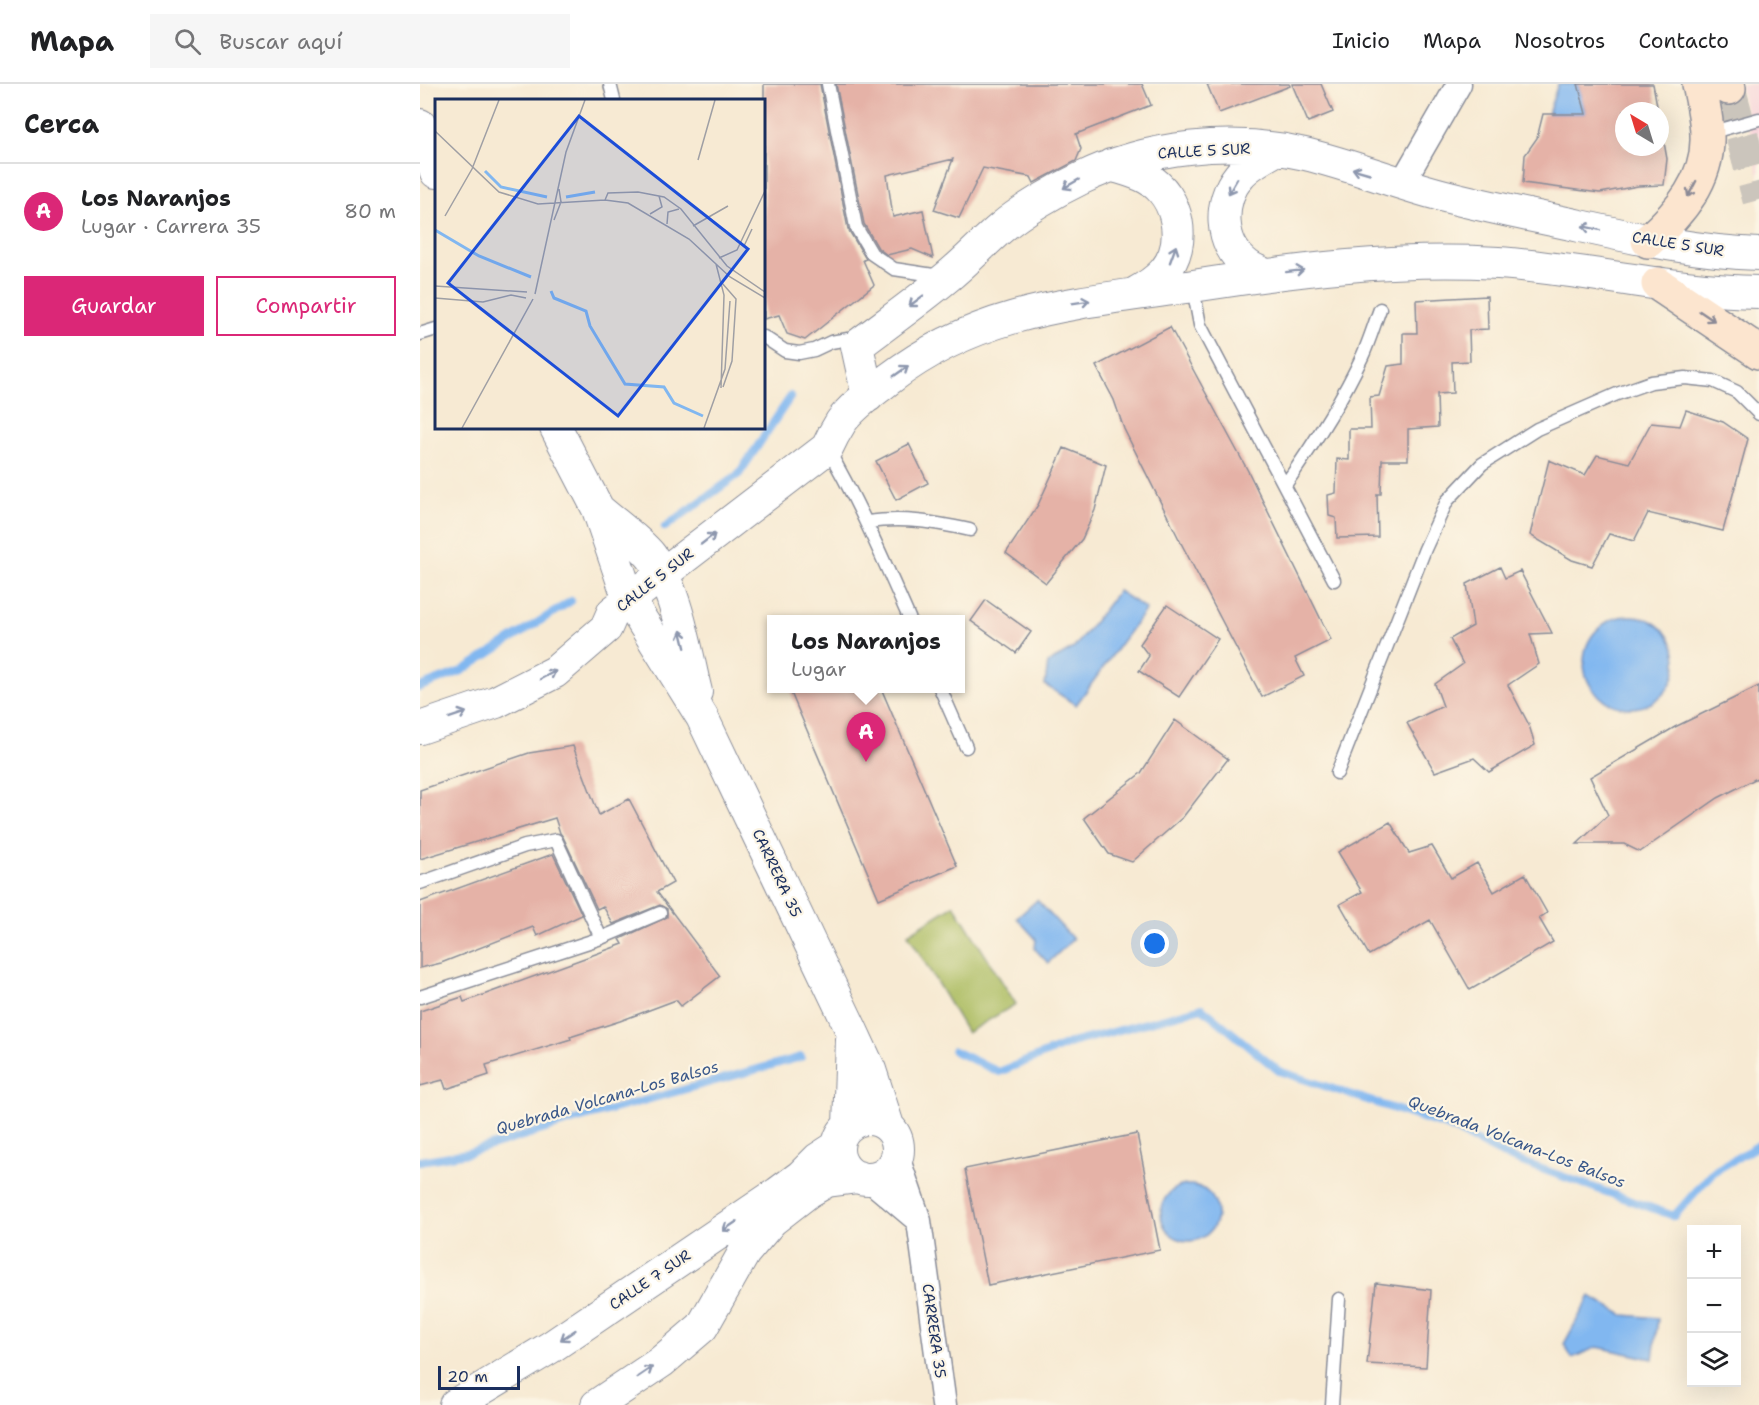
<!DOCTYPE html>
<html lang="es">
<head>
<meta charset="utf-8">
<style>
	body { margin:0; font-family:"Shantell Sans",sans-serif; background:#f6f6f6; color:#202124 }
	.controls { position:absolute; right:18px; bottom:18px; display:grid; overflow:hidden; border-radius:0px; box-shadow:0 6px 24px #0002 }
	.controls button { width:54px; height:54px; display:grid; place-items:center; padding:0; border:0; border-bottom:2px solid #e0e0e0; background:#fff; color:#202124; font:30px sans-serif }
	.compass { position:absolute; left:1195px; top:18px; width:54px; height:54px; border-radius:50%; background:#fff; box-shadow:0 6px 24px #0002; rotate:322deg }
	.scale { position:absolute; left:18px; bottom:15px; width:82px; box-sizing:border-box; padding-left:6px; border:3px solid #1b2f5e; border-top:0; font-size:16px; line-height:21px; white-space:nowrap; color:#1b2f5e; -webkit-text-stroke:4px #fcf5e5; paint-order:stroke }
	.you { position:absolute; left:735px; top:860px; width:21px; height:21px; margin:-15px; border:4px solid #fff; border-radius:50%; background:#1a73e8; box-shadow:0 0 0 9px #1a73e833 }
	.badge { display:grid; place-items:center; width:39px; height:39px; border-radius:50%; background:#db2777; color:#fff; font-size:20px; font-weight:700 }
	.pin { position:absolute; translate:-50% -50px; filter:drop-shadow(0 2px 3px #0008) }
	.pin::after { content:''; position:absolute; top:32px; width:21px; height:18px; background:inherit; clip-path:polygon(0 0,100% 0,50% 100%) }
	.popup { position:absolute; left:347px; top:531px; width:198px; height:78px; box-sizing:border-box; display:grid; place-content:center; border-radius:0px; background:#fff; filter:drop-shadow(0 2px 4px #0005); font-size:20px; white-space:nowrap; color:#757577 }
	.popup b { font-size:22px; color:#202124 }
	.popup::after { content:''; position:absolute; left:50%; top:100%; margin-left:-12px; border:12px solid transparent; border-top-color:#fff }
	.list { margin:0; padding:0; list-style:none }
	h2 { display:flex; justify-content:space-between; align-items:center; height:78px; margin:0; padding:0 24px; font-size:26px }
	h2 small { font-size:20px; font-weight:400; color:#757577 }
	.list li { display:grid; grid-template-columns:39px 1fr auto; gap:18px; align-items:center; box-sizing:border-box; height:96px; padding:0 24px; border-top:2px solid #e0e0e0 }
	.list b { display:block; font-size:22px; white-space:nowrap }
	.list p { margin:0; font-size:20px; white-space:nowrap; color:#757577 }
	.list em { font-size:20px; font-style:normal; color:#757577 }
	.actions { display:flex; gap:12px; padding:18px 24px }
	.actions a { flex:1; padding:14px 0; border:2px solid #db2777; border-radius:0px; text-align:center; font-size:21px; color:#db2777 }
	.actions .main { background:#db2777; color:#fff }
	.icon { flex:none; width:33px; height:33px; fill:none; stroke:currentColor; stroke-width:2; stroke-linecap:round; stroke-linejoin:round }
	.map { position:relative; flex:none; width:1339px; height:1321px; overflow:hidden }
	header { display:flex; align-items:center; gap:36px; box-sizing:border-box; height:84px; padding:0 30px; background:#fff; border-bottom:2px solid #e0e0e0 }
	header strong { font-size:28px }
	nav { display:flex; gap:33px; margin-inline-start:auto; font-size:21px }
	.search { width:420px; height:54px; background:#f6f6f6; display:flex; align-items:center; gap:15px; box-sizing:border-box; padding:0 21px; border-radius:0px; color:#757577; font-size:22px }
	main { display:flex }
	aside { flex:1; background:#fff }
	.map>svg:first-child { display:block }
</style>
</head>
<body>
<header>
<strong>Mapa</strong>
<div class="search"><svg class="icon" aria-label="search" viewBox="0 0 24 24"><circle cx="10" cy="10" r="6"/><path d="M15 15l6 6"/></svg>Buscar aquí</div>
<nav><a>Inicio</a><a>Mapa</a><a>Nosotros</a><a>Contacto</a></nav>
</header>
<main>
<aside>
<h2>Cerca<small></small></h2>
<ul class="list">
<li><span class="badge">A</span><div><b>Los Naranjos</b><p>Lugar · Carrera 35</p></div><em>80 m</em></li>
</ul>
<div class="actions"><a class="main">Guardar</a><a>Compartir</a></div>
</aside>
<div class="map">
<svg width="1339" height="1321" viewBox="0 0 1339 1321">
	<rect width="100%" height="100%" fill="#fcf5e5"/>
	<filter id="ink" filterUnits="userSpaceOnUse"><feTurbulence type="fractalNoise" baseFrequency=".0167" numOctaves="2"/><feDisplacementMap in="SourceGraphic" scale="12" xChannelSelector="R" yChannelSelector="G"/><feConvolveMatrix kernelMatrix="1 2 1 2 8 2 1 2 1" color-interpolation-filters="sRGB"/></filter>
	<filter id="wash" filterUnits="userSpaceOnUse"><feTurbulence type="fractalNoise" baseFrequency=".008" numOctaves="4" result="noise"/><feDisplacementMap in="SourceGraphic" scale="24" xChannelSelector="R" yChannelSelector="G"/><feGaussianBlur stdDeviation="1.35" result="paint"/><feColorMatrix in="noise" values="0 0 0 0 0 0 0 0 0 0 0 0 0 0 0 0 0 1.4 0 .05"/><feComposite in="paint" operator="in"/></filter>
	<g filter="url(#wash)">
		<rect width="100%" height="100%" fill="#f7ead3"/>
		<!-- built -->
		<path fill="#f6cfd9" d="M1320 0H1339V93Z"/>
		<!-- green -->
		<path fill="#abbc60" stroke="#63765f" stroke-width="1.5" d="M534 821 596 920 547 949 488 850Z"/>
		<!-- water -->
		<path fill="#81b7f0" stroke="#4e73a7" stroke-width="1.5" d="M1138 0H1158L1166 30H1128Z
			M698 507 726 525 656 621 625 601 628 579 654 564Z
			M1164 578a46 46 0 1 1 92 0a46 46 0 1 1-92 0Z
			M617 816 653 855 628 879 615 865 616 855 597 834Z
			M741 1129a28 28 0 1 1 56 0a28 28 0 1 1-56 0Z
			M1170 1212 1203 1231 1238 1234 1233 1275 1177 1263 1152 1274 1144 1260Z"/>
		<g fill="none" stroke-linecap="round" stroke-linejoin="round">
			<!-- stream -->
			<path stroke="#81b7f0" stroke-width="8" d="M245 443 319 390 371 312
				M0 603 42 587 151 517
				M534 967 579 988 651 959 782 924 859 987 1029 1043 1088 1073 1254 1132 1293 1088 1339 1061
				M0 1077 48 1069 158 1035 381 973"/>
		</g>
		<g id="blocks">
			<!-- building -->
			<path fill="#e5b2a7" d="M344 0H400L428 145 446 175 443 176 454 201 385 256 367 250 359 231 344 235Z
				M416 0H722L731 21 656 50 661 65 656 77 614 99 611 93 563 84 539 134 514 126 533 75 467 91 473 133 503 126 513 174 492 165 467 171 458 164 444 140Z
				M787 0H869L870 2 799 29Z
				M872 0H901L913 28 888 38Z
				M1158 0H1233L1238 27H1204V63H1240V36L1247 75 1244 101 1218 102 1180 109 1103 99 1105 71 1117 54 1123 30H1166Z
				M1067 212 1068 245 1049 246 1050 277 1032 278 1033 309 1017 310 1018 343 988 345V376H962L961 410H957L958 453 917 454 916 434 909 432 908 411 916 409 917 375 929 376V345H951L950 313 959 312 968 282 983 280V249H997L996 216Z
				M750 243 828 387 911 556 875 574 884 592 842 613 761 459 704 345 694 316 676 282Z
				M1266 326 1303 338 1328 355 1303 447 1228 429 1214 457 1189 450 1172 482 1152 476 1110 451 1129 376 1165 391 1177 371 1209 379 1231 339 1260 342Z
				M489 360 508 399 476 416 456 377Z
				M644 364 686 381 675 426 662 455 626 499 586 469 618 421Z
				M1080 483 1085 494 1100 487 1132 549 1110 550 1119 580 1088 601 1109 641 1115 661 1069 688 1054 674 1015 688 987 639 1023 622 1015 600 1043 580 1030 555 1053 542 1047 500Z
				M566 516 611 548 596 569 551 537Z
				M747 521 798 555 759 613 719 587 729 572 720 560Z
				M1339 602V693L1298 714 1220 768 1204 760H1157L1188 731 1170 693 1255 643Z
				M369 604H461L537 782 459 815Z
				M755 636 808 675 763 733 712 778 689 770 664 734 721 689Z
				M153 662 179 731 209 715 253 799 237 808 300 892 261 922 256 916 200 937 150 953 151 955 66 981 69 991 26 1005 23 996 0 1002V927L42 913 44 918 203 860 200 855 247 833V825L240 821 193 840 183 822 177 825 143 753 140 749 135 734 0 775V706L109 669Z
				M970 738 989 769 1012 762 1031 794 1057 779 1074 808 1105 790 1127 829 1119 834 1133 858 1050 906 1010 836 949 871 920 820 942 808 918 768Z
				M133 770 162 831 117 852 113 843 21 879 0 884V818Z
				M717 1050 740 1166 568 1201 545 1085Z
				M956 1199 1011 1206 1006 1283 947 1280Z"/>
		</g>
	</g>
	<g filter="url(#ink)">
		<use href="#blocks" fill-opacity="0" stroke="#898c98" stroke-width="1.5"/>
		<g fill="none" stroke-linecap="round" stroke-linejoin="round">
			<!-- secondary-tunnel -->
			<path stroke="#cbc5bc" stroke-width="33" stroke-dasharray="33 16" stroke-linecap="butt" d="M1309 4 1339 116"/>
			<defs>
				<path id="service" d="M190 0 194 16
					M408 0 436 143 452 170 474 185 520 192
					M1289 49 1339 35
					M773 204 780 241 914 496
					M0 250 16 245
					M344 253 365 267 379 269 394 266 411 258 428 255 436 262
					M407 364C439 419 464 477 490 536
					M865 401C893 361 921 318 942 273 949 258 954 241 960 225
					M447 438C485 433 513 438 550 446
					M520 604 546 663
					M917 689 1005 465 1027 417 1062 380 1117 345 1197 310 1231 298 1265 294 1293 297 1317 308 1339 330
					M0 799 105 762 136 756 181 854
					M0 913 181 854 240 829
					M912 1321 919 1215"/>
				<path id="minor" d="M982 99 1039 0
					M477 1073 499 1137 524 1321
					M449 1095 499 1137"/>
				<path id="tertiary" d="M0 41 16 88
					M691 81C703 85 716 88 727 94 759 112 768 160 744 188 736 197 725 204 714 210
					M843 190C838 187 832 185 827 181 799 160 798 118 819 92 828 80 844 73 857 65
					M448 312 437 262C466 240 497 218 526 194 545 179 562 160 581 144 602 126 635 107 660 95 727 62 811 53 885 70 931 81 975 99 1021 111 1067 123 1114 132 1160 142 1219 155 1278 168 1339 170
					M136 344 178 425 209 516 282 633 431 945 450 986 468 1042
					M179 426C195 440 218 456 231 472 257 505 266 568 276 608
					M0 644 76 618 135 588 186 544 193 528 407 364C411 355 416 346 421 338 433 321 453 308 469 295 562 223 662 219 773 202 874 186 975 173 1078 179 1166 185 1251 207 1339 208
					M418 1065a30 30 0 1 1 60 0a30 30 0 1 1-60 0Z
					M429 1042 432 955
					M35 1321 131 1263 358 1109 381 1092 398 1075 418 1062
					M177 1321 241 1278 282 1243 324 1169 352 1136 388 1108 407 1097 438 1093"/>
				<path id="secondary" d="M1308 0 1309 4
					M1228 157C1260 129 1289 95 1287 51 1287 34 1282 16 1279 0
					M1238 200 1339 268"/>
			</defs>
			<!-- service casing -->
			<use href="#service" stroke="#898c98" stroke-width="15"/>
			<!-- minor casing -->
			<use href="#minor" stroke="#898c98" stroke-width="27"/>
			<!-- tertiary casing -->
			<use href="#tertiary" stroke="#898c98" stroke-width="34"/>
			<!-- secondary casing -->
			<use href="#secondary" stroke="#898c98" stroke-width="36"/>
			<!-- service -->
			<use href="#service" stroke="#fff" stroke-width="12"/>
			<!-- minor -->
			<use href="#minor" stroke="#fff" stroke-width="24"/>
			<!-- tertiary -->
			<use href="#tertiary" stroke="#fff" stroke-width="32"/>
			<!-- secondary -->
			<use href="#secondary" stroke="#fce5cf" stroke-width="33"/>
		</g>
		<!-- one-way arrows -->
		<defs><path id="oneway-shaft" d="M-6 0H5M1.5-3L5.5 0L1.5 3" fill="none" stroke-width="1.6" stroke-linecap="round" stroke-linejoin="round" transform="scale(1.5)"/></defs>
		<g stroke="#8d97ae">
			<use href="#oneway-shaft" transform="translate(941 87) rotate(-164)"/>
			<use href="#oneway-shaft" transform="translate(651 100) rotate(150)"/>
			<use href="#oneway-shaft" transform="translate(813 102) rotate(120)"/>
			<use href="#oneway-shaft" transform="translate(1171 144) rotate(-168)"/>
			<use href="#oneway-shaft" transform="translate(753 170) rotate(-70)"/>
			<use href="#oneway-shaft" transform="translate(875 187) rotate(-7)"/>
			<use href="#oneway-shaft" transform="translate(496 217) rotate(143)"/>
			<use href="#oneway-shaft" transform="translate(661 218) rotate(-9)"/>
			<use href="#oneway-shaft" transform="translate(481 287) rotate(-35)"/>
			<use href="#oneway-shaft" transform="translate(288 455) rotate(-38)"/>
			<use href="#oneway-shaft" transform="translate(263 555) rotate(-104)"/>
			<use href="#oneway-shaft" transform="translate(128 591) rotate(-28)"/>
			<use href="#oneway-shaft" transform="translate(38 631) rotate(-19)"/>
			<use href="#oneway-shaft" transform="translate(310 1142) rotate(146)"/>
			<use href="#oneway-shaft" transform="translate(148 1251) rotate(146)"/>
			<use href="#oneway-shaft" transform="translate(225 1288) rotate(-34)"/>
		</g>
		<g stroke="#8c8a96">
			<use href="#oneway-shaft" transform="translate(1272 105) rotate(118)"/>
			<use href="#oneway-shaft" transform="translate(1287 232) rotate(34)"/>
		</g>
	</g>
	<g text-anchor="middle" stroke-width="4.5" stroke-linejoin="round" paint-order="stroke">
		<!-- street labels -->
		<g font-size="15" fill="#1b2f5e" stroke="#fcf5e5">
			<text transform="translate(784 67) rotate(-3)" y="5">CALLE 5 SUR</text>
			<text transform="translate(1258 160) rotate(9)" y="5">CALLE 5 SUR</text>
			<text transform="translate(235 496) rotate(-38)" y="5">CALLE 5 SUR</text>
			<text transform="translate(357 789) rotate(65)" y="5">CARRERA 35</text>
			<text transform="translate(230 1196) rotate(-34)" y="5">CALLE 7 SUR</text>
			<text transform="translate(514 1247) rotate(82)" y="5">CARRERA 35</text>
		</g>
		<!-- water labels -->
		<g font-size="16" font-style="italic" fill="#3a588a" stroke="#fcf5e5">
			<text transform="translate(187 1013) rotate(-16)" y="6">Quebrada Volcana-Los Balsos</text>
			<text transform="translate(1097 1057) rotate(21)" y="6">Quebrada Volcana-Los Balsos</text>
		</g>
	</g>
	<!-- overview -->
	<g transform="translate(15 15)">
		<rect width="330" height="330" fill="#f7ead3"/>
		<path fill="none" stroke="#81b7f0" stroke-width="3" d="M50 72 66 88 112 98M131 98 160 93M0 131 44 157 96 178M116 192 119 199 151 212 155 227 190 285 229 288 239 304 268 317"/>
		<path fill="none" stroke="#9f9fa4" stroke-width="1.5" d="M0 32 64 93 103 105 170 101 193 104 254 140 295 178 330 199M263 61 280 1M170 101 173 94 203 93 229 98 246 110 292 167 330 193M215 115 227 108 224 97M10 117 37 70 64 1M119 121 126 103 124 90M232 125 233 113 244 110M258 127 293 107M309 147 317 130M284 159 302 151 330 92M281 165 289 196 286 289M287 184 301 200 297 262 288 288M0 187 92 193M100 195 131 53 150 1M0 199 48 203 76 196 91 199M27 329 98 200M269 329 290 270 295 202"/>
		<path fill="#1d4ed8" fill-opacity="0.15" stroke="#1d4ed8" stroke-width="3" d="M144 17 313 150 183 317 13 184Z"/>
		<rect width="330" height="330" fill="none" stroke="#1b2f5e" stroke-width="3"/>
	</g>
</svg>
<div class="controls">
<button>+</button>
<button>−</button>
<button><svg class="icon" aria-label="layers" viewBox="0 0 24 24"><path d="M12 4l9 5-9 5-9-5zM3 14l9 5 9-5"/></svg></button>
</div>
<svg class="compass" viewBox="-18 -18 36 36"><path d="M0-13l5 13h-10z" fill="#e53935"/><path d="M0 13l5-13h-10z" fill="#757577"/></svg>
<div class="scale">20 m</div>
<div class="you"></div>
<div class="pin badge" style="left:446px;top:678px">A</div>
<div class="popup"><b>Los Naranjos</b>Lugar</div>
</div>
</main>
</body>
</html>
